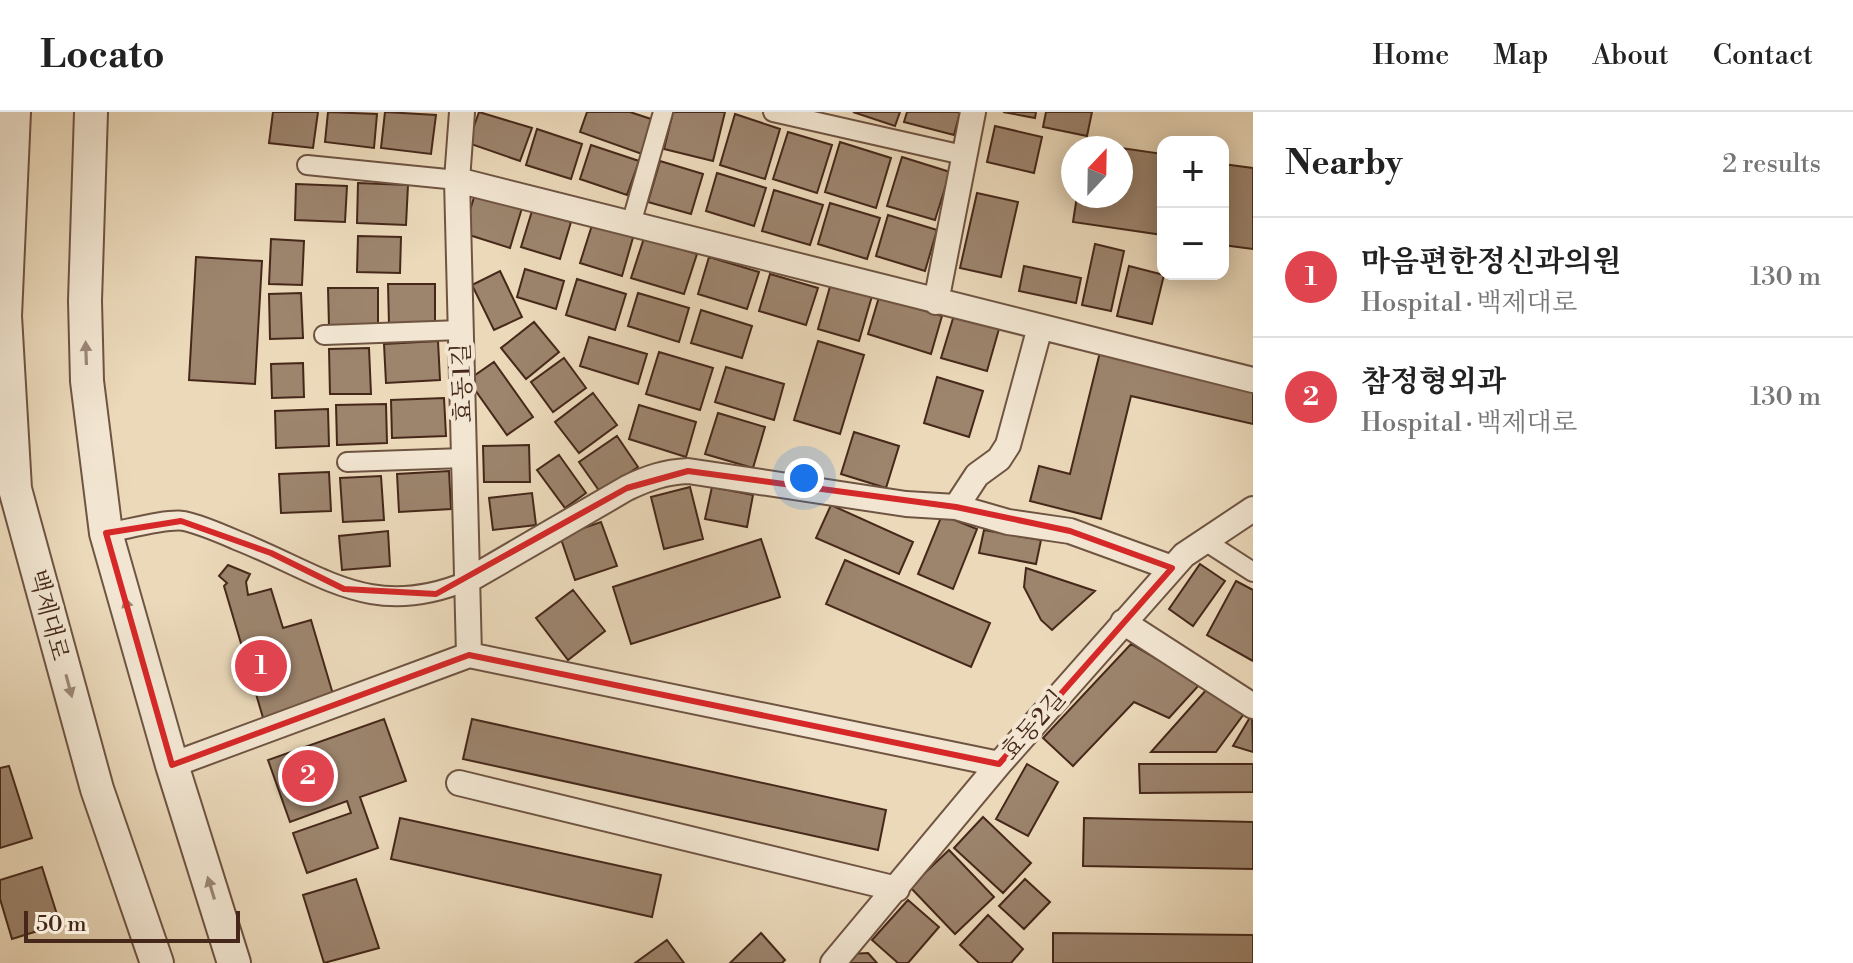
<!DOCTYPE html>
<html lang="en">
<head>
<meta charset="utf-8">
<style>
	body { margin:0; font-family:"Libre Bodoni","Noto Serif KR",serif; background:#f2f2f2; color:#222 }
	.controls { position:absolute; right:24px; top:24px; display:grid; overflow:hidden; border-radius:16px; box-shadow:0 4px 20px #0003 }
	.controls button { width:72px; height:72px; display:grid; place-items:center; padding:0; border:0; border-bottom:2px solid #e0e0e0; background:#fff; color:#222; font:40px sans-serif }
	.compass { position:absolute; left:1061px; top:24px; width:72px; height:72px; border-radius:50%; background:#fff; box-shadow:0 4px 20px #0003; rotate:22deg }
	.scale { position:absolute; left:24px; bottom:20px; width:216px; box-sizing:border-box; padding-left:8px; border:4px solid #46281a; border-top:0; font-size:22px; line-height:28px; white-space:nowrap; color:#46281a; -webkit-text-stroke:6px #f2e6d2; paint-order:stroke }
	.you { position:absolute; left:804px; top:366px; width:28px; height:28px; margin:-20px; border:6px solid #fff; border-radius:50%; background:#1a73e8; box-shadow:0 0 0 12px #1a73e833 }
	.badge { display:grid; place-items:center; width:52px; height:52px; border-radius:50%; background:#1a73e8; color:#fff; font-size:26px; font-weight:700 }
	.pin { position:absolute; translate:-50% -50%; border:4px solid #fff; box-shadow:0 2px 8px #0006 }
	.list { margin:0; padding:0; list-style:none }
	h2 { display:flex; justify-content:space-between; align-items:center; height:104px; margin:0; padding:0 32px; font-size:34px }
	h2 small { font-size:26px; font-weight:400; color:#767676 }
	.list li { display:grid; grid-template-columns:52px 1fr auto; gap:24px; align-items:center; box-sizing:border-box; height:120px; padding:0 32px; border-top:2px solid #e0e0e0 }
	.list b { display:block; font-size:30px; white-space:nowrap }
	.list p { margin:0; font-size:26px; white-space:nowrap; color:#767676 }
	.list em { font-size:26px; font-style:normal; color:#767676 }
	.map { position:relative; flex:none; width:1253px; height:851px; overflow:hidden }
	header { display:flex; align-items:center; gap:48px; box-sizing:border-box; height:112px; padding:0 40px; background:#fff; border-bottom:2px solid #e0e0e0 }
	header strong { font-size:38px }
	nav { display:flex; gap:44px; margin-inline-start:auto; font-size:28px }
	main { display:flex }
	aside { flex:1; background:#fff }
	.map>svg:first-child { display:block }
</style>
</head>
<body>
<header>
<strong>Locato</strong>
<nav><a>Home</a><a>Map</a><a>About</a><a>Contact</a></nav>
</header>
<main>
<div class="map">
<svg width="1253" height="851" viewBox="0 0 1253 851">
	<rect width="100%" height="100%" fill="#ebd9ba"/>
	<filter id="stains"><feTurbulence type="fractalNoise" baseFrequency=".0025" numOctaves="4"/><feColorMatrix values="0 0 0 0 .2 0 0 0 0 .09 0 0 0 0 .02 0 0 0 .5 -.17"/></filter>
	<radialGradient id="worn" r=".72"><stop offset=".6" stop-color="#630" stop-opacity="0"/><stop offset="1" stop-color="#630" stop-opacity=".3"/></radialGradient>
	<!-- building -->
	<path fill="#9c846d" stroke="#46281a" stroke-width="2" d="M273 0H318L313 36 269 31Z
		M328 0 377 2 374 36 325 30Z
		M385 0 436 3 431 42 381 36Z
		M479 0 532 16 520 49 468 31Z
		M587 0H630L654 8 642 42 580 20Z
		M673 0H725L713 49 664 37Z
		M853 0H900L895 14Z
		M907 0H960L954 23 904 10Z
		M1003 0H1036L1035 6Z
		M1046 0H1092L1087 24 1043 15Z
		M735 2 780 17 765 67 720 53Z
		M995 14 1042 25 1034 61 987 50Z
		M537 17 582 32 571 67 526 53Z
		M788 20 832 33 817 81 773 67Z
		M840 30 891 46 876 96 825 80Z
		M1085 31 1121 36H1085Z
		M591 33 639 49 627 83 580 67Z
		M1121 36 1163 42V123L1073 110 1077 84H1121Z
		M902 45 950 60 935 108 887 94Z
		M660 49 703 62 691 102 648 90Z
		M1223 52 1253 56V137L1223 133Z
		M717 61 766 76 754 114 706 99Z
		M358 71 408 73 406 113 357 111Z
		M296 72 347 74 345 110 295 108Z
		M774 78 823 93 810 133 762 119Z
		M977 81 1018 90 1001 165 960 156Z
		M475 82 522 96 510 136 463 121Z
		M830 91 880 106 867 147 818 132Z
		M532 99 571 110 560 147 521 135Z
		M888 103 937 118 925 159 876 144Z
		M593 110 634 122 622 164 580 151Z
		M358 124 401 125 400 161 357 160Z
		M644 126 697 142 684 182 631 166Z
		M271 127 304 129 302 173 269 172Z
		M1095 132 1124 139 1111 199 1082 193Z
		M196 145 262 149 255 272 189 268Z
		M709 145 759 160 747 197 698 182Z
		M1024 154 1081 166 1076 191 1019 179Z
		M1129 154 1164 163 1152 212 1117 204Z
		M525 157 564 169 556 197 517 185Z
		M500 159 522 205 494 218 472 173Z
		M770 162 818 176 806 213 759 199Z
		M577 167 626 182 615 218 566 203Z
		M831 171 872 184 859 229 818 217Z
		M388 172H435V212L389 213Z
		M328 176H378V214L329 215Z
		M301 181 303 226 270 227 269 182Z
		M638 181 689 196 679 230 628 214Z
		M879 185 942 204 931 242 868 222Z
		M701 198 752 214 742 246 691 231Z
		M954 203 999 217 987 259 941 246Z
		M534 210 559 240 526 267 501 236Z
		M589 225 647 242 638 272 580 254Z
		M438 229 440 268 386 271 384 232Z
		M818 229 864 243 840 322 794 308Z
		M369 236 371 282H330L329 237Z
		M1101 236 1253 274V312L1131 284 1101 407 1030 389 1039 354 1070 362Z
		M659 240 713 256 700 298 646 282Z
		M564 246 586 276 553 300 531 270Z
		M494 250 533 305 507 323 468 268Z
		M303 251 304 285 272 286 271 252Z
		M726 255 784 272 774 308 715 290Z
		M937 265 983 279 969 325 924 311Z
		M593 281 617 313 579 341 555 310Z
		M444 286 446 324 392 326 391 288Z
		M386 292 387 331 337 333 336 293Z
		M639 293 696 310 686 345 629 327Z
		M328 297 329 334 276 336 275 299Z
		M718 301 765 315 753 356 705 342Z
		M854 320 899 334 886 376 841 362Z
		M617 324 638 355 600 380 579 350Z
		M529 333 530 370H484L483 334Z
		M559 343 586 381 565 396 537 358Z
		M449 359 451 397 399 400 397 362Z
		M329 360 331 399 281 401 279 362Z
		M381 364 384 408 343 410 340 366Z
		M690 375 703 427 664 437 651 385Z
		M712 375 753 383 747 415 705 407Z
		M532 381 536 413 493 418 489 386Z
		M831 393 913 430 899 462 816 426Z
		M942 403 977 417 953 477 918 462Z
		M601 410 617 454 575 468 560 424Z
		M984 418 1041 428 1036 452 979 441Z
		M388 419 390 454 342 458 339 424Z
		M761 427 780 485 631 532 613 475Z
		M845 448 990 511 971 555 826 492Z
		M1200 452 1225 469 1193 514 1169 497Z
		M228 453 250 462 246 470 248 483 271 477 283 516 311 508 335 589 264 609 224 474 227 471 219 464Z
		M1026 456 1095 479 1052 518 1041 508 1024 475Z
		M1236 469 1253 478V549L1207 523Z
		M573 478 605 519 568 548 536 506Z
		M1131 532 1200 572 1169 606 1134 590 1073 654 1043 626Z
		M1207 577 1246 599 1216 640H1151Z
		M1252 602 1253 640 1233 634Z
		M384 607 406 669 360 685 378 736 307 761 293 721 351 701 347 689 290 710 268 648Z
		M472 607 886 698 878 738 463 647Z
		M1027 652 1058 670 1028 724 996 707Z
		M1139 652H1253V680L1140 681Z
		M9 654 32 726 0 736V656Z
		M983 705 1031 751 1003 781 954 736Z
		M400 706 661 763 652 805 391 747Z
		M1084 706 1253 710V757L1083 754Z
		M949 738 994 785 955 822 910 775Z
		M42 755 60 812 12 827 0 787V768Z
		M356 767 379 836 324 851 303 783Z
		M1025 767 1050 790 1024 817 999 794Z
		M908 788 939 815 908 851H898L872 828Z
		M988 803 1023 837 1011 851H979L960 833Z
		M761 821 785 848 782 851H730Z
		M1053 821 1253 823V851H1053Z
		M667 828 684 851H635Z
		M868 841 877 851H842L849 842Z"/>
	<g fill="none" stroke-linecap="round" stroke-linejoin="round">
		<defs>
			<path id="pedestrian" d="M773 0 963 43
				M307 53 457 68
				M631 112 663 0
				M324 223 461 218
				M347 350 464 346
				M106 421C125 418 167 406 184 409 202 413 220 421 236 428 323 462 370 509 467 469
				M1205 429 1253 460"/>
			<path id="minor" d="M462 0 457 68 469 543
				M457 68 1253 268
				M936 190 973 0
				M956 395 1008 410 1070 419 1172 456
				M467 469 627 376C648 366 665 360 688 359L906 392 956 395 977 363 999 347 1008 333 1040 215
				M1123 510 1253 594
				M172 653 469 543 999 652
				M459 671 897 777
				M833 851 999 652 1184 443 1253 397"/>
			<path id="tertiary" d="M14 0 5 204 15 377 97 677 157 851
				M91 0 85 189 87 269 106 421 172 653 234 851"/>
		</defs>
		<!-- pedestrian casing -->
		<use href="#pedestrian" stroke="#6f5442" stroke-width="22"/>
		<!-- minor casing -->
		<use href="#minor" stroke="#6f5442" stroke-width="28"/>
		<!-- tertiary casing -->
		<use href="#tertiary" stroke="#6f5442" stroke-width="36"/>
		<!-- pedestrian -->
		<use href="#pedestrian" stroke="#f2e6d2" stroke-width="18"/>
		<!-- minor -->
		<use href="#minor" stroke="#f2e6d2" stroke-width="24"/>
		<!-- tertiary -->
		<use href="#tertiary" stroke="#f2e6d2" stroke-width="32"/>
	</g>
	<!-- one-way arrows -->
	<defs><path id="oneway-solid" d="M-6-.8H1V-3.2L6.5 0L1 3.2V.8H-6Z" transform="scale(2)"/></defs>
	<g fill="#9c8776">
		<use href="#oneway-solid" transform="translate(86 241) rotate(-92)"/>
		<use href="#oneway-solid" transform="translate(128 497) rotate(-106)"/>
		<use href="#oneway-solid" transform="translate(69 574) rotate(75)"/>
		<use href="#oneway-solid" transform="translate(211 776) rotate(-107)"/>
	</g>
	<!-- marked area -->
	<path fill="none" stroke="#d62828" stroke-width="6" stroke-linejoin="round" d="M688 359 956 395 1070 419 1172 456 999 652 469 543 172 653 106 421 181 409 271 441 344 477 436 482 627 376Z"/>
	<g text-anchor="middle" stroke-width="8" stroke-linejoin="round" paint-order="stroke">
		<!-- street labels -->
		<g font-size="24" fill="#46281a" stroke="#f2e6d2">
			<text transform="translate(462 271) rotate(-92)" y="8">효동1길</text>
			<text transform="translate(49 503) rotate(75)" y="8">백제대로</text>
			<text transform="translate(1033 613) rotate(-49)" y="8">효동2길</text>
		</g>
	</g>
	<rect width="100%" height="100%" filter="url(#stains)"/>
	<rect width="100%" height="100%" fill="url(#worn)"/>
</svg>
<div class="controls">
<button>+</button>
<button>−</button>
</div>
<svg class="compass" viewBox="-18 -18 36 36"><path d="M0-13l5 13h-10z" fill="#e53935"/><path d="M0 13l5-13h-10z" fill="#767676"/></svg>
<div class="scale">50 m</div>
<div class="you"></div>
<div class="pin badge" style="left:261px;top:554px;background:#e0444e">1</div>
<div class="pin badge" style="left:308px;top:664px;background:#e0444e">2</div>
</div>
<aside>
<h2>Nearby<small>2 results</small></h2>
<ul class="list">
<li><span class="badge" style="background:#e0444e">1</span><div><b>마음편한정신과의원</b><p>Hospital · 백제대로</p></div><em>130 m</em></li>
<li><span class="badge" style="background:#e0444e">2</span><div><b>참정형외과</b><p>Hospital · 백제대로</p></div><em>130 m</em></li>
</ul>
</aside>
</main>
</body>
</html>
